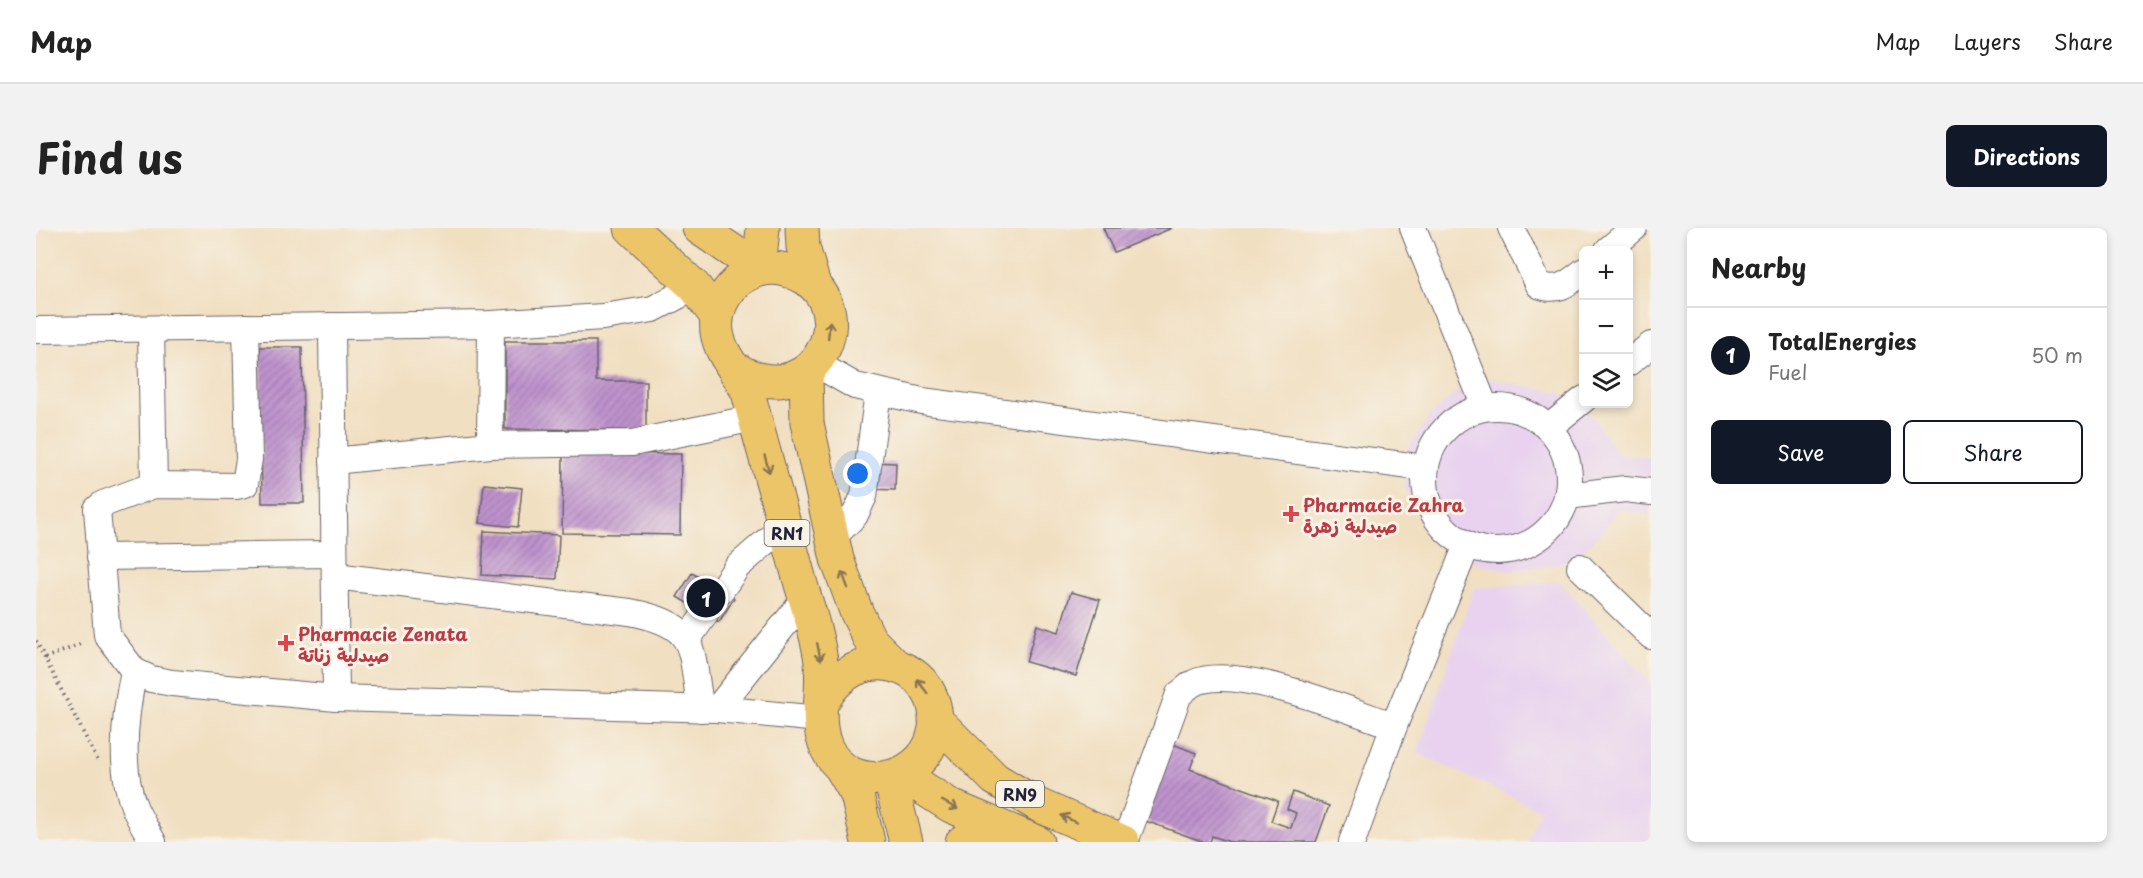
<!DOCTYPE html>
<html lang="en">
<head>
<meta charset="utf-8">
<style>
	:root { --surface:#fff; --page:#f2f2f2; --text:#222; --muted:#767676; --line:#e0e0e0; --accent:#111827 }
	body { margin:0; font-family:"Playpen Sans","Playpen Sans Arabic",sans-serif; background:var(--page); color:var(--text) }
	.controls { position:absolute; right:18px; top:18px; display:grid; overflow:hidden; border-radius:9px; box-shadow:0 3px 9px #0003 }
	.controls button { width:54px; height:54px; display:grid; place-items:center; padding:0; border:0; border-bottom:2px solid var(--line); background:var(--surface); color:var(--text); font:30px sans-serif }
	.you { position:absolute; left:822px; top:246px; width:21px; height:21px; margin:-15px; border:4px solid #fff; border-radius:50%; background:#1a73e8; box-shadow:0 0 0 9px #1a73e833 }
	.badge { display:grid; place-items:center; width:39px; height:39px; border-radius:50%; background:var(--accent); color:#fff; font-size:20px; font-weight:700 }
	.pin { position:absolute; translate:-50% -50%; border:3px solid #fff; box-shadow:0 2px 6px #0006 }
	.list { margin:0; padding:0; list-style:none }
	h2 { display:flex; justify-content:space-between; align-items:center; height:78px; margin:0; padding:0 24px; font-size:26px }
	h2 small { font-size:20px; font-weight:400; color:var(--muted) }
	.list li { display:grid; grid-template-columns:39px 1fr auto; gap:18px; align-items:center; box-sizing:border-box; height:96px; padding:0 24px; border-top:2px solid var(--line) }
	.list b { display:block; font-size:22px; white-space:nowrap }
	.list p { margin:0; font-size:20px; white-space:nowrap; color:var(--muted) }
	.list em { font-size:20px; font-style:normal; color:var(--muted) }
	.actions { display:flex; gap:12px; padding:18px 24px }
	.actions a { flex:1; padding:14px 0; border:2px solid var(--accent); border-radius:9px; text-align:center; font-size:21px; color:var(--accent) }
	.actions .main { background:var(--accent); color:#fff }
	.icon { flex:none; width:33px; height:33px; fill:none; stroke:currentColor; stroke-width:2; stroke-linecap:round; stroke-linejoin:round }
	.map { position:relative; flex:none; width:1615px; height:614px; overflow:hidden; border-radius:9px }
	header { display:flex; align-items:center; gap:36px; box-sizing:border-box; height:84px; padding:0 30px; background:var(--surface); border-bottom:2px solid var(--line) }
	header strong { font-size:28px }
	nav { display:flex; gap:33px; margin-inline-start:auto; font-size:21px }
	.intro { display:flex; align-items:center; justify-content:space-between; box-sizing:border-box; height:144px; padding:0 36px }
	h1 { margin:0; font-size:42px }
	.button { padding:15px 27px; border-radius:9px; background:var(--accent); color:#fff; font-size:21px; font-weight:700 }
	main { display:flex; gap:36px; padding:0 36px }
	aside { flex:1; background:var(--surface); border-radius:9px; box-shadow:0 3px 9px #0003 }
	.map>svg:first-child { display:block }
	.built { fill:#e8d2ef }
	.building { fill:url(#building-hatch) }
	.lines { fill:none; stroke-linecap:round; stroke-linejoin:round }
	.minor-casing { stroke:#6a646a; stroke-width:28 }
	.major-casing { stroke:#6a646a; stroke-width:35 }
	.highway-casing { stroke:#6a646a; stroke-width:35 }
	.path { stroke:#6a646a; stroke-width:4; stroke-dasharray:1.5 4.5; stroke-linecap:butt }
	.minor { stroke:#fff; stroke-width:26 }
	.major { stroke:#edc569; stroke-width:33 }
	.highway { stroke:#edc569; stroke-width:33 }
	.oneway { stroke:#887452 }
	.health-dot { fill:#e0444e; stroke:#f7f3e8; stroke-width:2 }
	.labels { text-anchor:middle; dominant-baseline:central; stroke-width:6; stroke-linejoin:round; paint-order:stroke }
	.shield { fill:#f7f3e8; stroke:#62616f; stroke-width:1.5 }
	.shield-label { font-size:16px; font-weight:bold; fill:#22223b }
	.health-label { font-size:18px; font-weight:bold; fill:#be3a42; stroke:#f7f3e8; text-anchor:start }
</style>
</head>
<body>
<header>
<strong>Map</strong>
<nav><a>Map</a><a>Layers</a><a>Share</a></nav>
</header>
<div class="intro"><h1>Find us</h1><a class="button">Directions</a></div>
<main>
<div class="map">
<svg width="1615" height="614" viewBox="0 0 1615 614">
	<defs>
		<pattern id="building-hatch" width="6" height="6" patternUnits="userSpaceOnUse" patternTransform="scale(1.5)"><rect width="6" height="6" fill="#bf93ce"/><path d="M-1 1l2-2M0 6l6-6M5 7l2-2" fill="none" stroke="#9b78a8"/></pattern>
	</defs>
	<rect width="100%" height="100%" fill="#f7f3e8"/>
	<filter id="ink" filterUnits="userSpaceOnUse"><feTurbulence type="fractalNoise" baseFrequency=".0167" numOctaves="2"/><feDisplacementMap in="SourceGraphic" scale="12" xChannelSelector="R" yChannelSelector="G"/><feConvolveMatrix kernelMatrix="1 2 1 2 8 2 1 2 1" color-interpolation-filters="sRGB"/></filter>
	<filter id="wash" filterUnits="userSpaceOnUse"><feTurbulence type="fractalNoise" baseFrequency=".008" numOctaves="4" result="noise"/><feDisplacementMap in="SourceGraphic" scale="24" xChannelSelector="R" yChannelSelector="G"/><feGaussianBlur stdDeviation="1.35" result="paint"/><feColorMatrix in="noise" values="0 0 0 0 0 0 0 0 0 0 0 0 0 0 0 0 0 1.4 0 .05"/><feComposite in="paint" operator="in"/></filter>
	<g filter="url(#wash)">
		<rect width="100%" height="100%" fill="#f1dfc1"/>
		<g class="built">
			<path d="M1456,151L1525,165L1558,190L1581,226L1615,229V286L1581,282L1564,306L1537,332L1504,339L1473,343L1441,335L1408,318L1383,290L1369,259L1371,221L1396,185L1424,162Z"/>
			<path d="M1524,354L1615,456V614H1491L1504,582L1381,525L1438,360Z"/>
		</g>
		<g id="blocks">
			<g class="building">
				<path d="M1067,0H1136L1078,24Z"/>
				<path d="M469,113H560V153H610V202L469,201Z"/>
				<path d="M224,119H266L268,275H226Z"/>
				<path d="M527,225L645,226L644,307L526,305Z"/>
				<path d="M835,234L860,235L859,262L833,261Z"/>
				<path d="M448,256L486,260L482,299L444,295Z"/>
				<path d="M448,303L523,307L521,351L446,347Z"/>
				<path d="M656,345L698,370L683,394L641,369Z"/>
				<path d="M1035,364L1064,372L1040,448L990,434L1001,397L1023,404Z"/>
				<path d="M1134,515L1160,525L1154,541L1242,573L1235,593L1255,600L1260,585L1251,581L1257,564L1293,578L1280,614H1194L1176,608L1174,614H1168L1107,592Z"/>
			</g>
		</g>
	</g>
	<g filter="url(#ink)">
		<use href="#blocks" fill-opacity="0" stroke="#6a646a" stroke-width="1.5"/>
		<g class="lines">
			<g class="minor-casing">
				<g id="minor">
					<path d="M1377,0L1449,179"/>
					<path d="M1475,0L1503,57C1522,65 1533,55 1548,43"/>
					<path d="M1572,22L1598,0"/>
					<path d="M296,98L300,470"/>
					<path d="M210,99L213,231L209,256L201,258L118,257L67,276L61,281L71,407L98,443L115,451L136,455L300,470L681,481L783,491"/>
					<path d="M115,101L118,257"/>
					<path d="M0,102L455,96L567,89L617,81L659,59"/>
					<path d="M779,135L819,158L886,173L1389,240"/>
					<path d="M1592,135L1615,117"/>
					<circle cx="1461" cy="251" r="72"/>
					<path d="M1512,200L1548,171"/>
					<path d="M454,217L596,215L719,190"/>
					<path d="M297,233L454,217L455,96"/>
					<path d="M1531,268L1589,261L1615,264"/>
					<path d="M796,310L819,287L828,268L842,164"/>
					<path d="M64,329L298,326"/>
					<path d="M1544,339L1615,408"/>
					<path d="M299,348L594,384C665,398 653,419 665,481"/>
					<path d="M685,362L701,339L749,297"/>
					<path d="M652,411L669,386"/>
					<path d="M98,443C89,485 82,540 99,581C104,592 111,603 117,614"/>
					<path d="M681,481L769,371"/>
					<path d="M1089,614L1143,466C1148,463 1153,457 1158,455C1199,435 1315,483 1358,498"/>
					<path d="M1316,614L1358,498L1431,317"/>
				</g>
			</g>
			<g class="major-casing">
				<g id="major">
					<path d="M766,0L767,19L778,57"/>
					<path d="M723,41L727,0"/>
					<path d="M804,538L821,567L832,614"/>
					<path d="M854,550L870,614"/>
				</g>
			</g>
			<g class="highway-casing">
				<g id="highway">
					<path d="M595,0L659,59L681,89"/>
					<path d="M663,0L723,41"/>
					<path d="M700,141C785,192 834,65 750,42C713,32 676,66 681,104C684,126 702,144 712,164C728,227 747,290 764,353C771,377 780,402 784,427C790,459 777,492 791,521C814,568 884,555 897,509C916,443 827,402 787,473"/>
					<path d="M770,144L771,195L801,331L820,383L834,412L859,437"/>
					<path d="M899,491L959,551L1002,577L1087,614"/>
					<path d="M865,546L915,578L1001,614"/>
					<path d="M926,614L961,599"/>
				</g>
			</g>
			<g class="path">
				<path d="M0,413L63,535"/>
				<path d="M9,430L48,415"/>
			</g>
			<use href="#minor" class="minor"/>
			<use href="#major" class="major"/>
			<use href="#highway" class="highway"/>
		</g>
		<defs><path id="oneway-shaft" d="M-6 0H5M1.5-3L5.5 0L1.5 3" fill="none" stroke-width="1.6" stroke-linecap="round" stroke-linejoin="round" transform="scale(1.5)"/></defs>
		<g class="oneway">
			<use href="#oneway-shaft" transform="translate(793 102) rotate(-84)"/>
			<use href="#oneway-shaft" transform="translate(731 236) rotate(74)"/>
			<use href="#oneway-shaft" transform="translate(809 352) rotate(-110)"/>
			<use href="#oneway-shaft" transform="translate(783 424) rotate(78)"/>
			<use href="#oneway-shaft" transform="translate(886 458) rotate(-127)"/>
			<use href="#oneway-shaft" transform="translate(914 577) rotate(28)"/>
			<use href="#oneway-shaft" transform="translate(1033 591) rotate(-155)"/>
		</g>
	</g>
	<g class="health-dot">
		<path d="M1252 277h6v6h6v6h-6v6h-6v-6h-6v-6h6z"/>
		<path d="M247 406h6v6h6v6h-6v6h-6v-6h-6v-6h6z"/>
	</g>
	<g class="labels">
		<g class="shield">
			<rect x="728.5" y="292" width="45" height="26" rx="4.5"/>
			<rect x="960" y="553" width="48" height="26" rx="4.5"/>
		</g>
		<g class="shield-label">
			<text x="751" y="305">RN1</text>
			<text x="984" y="566">RN9</text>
		</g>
		<g class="health-label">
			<text x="1267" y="276">Pharmacie Zahra<tspan x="1267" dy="21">صيدلية زهرة</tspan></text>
			<text x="262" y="405">Pharmacie Zenata<tspan x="262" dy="21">صيدلية زناتة</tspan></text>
		</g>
	</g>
</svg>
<div class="controls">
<button>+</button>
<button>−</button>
<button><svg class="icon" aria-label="layers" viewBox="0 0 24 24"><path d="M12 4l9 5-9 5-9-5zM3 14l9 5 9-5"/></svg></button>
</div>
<div class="you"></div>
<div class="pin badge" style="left:670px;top:370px">1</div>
</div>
<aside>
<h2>Nearby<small></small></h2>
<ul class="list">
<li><span class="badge">1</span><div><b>TotalEnergies</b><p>Fuel</p></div><em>50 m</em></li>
</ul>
<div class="actions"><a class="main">Save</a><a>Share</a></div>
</aside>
</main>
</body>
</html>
